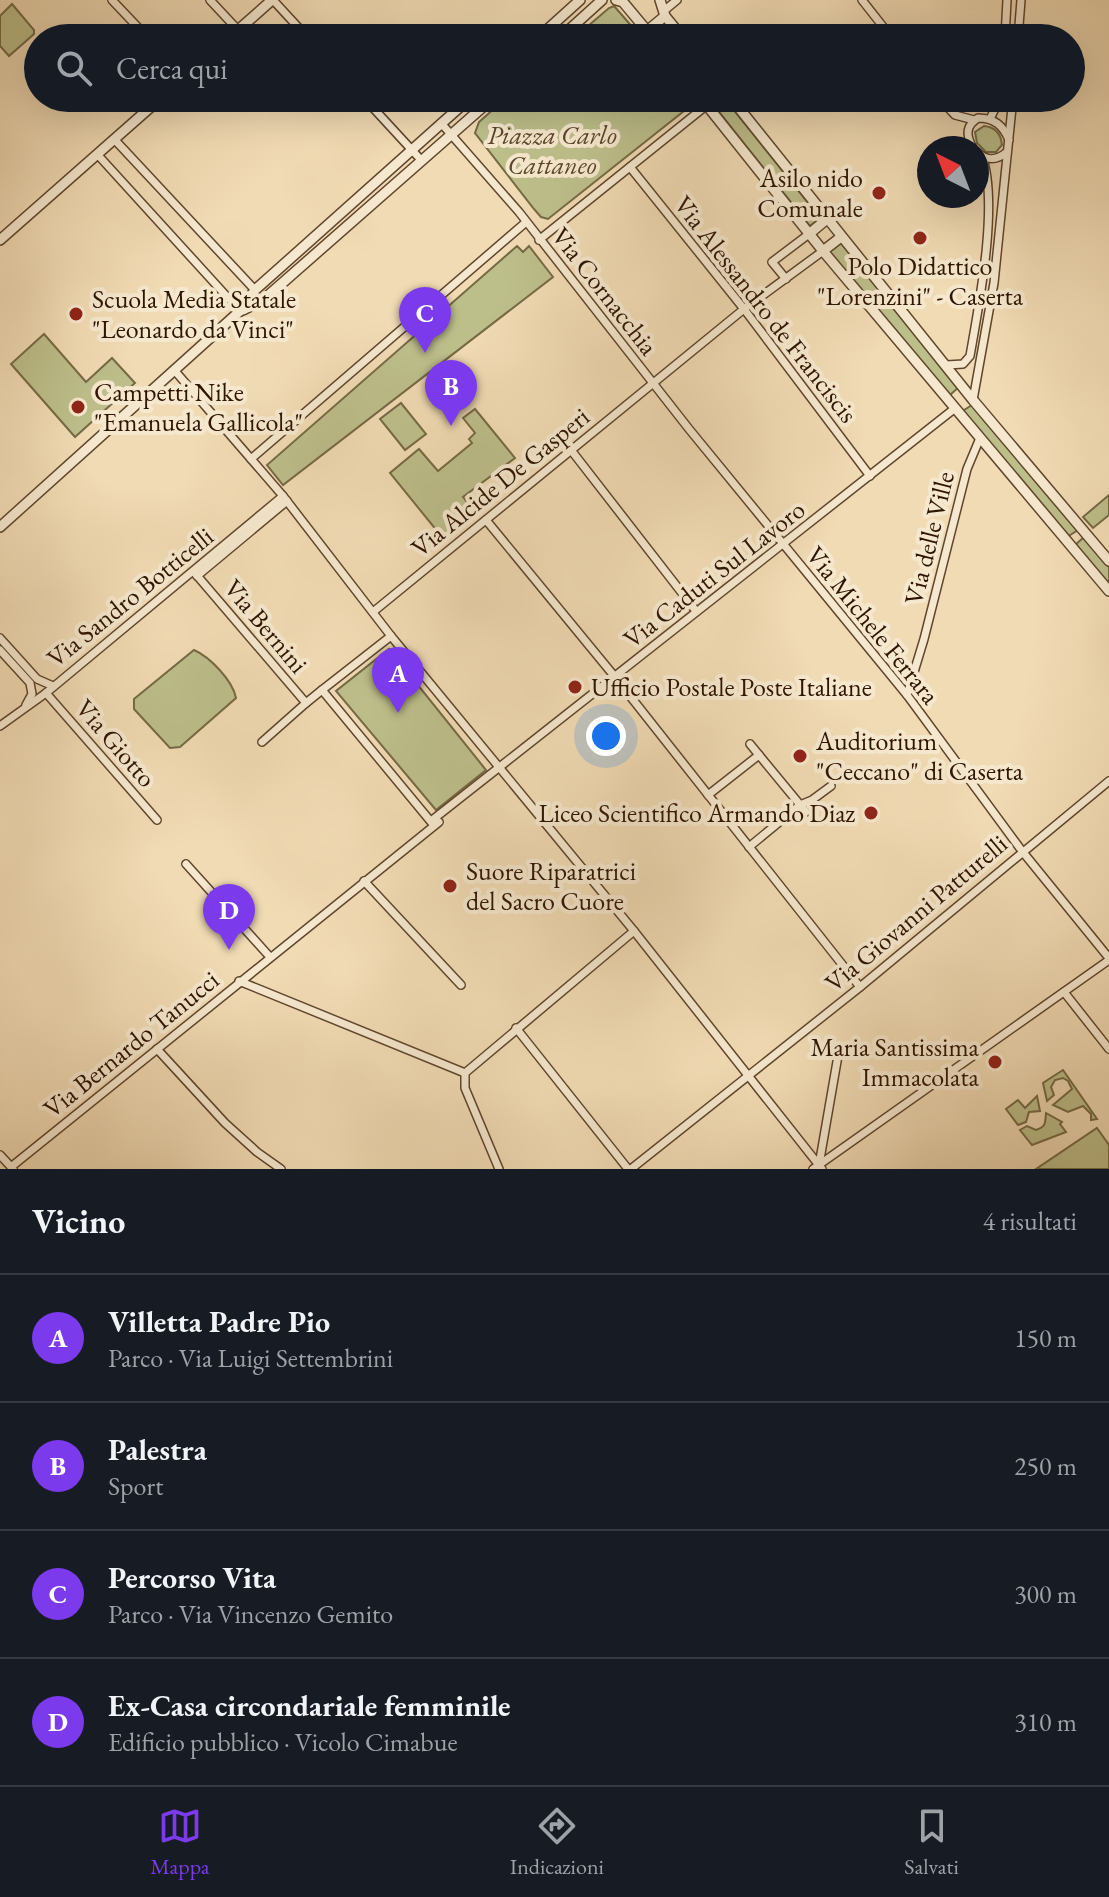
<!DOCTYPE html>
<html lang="it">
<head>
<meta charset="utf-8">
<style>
	:root { --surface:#171b24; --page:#20242c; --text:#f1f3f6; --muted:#9ea1a6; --line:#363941; --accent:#7c3aed }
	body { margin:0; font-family:"EB Garamond",serif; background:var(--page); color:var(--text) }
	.compass { position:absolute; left:917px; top:136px; width:72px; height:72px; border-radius:50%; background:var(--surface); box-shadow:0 8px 32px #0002; rotate:318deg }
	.you { position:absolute; left:606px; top:736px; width:28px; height:28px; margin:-20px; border:6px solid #fff; border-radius:50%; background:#1a73e8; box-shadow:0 0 0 12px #1a73e833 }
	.badge { display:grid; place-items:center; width:52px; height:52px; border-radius:50%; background:var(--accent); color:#fff; font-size:26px; font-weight:700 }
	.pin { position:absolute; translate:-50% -66px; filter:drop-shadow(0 2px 4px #0008) }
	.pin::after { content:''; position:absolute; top:42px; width:28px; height:24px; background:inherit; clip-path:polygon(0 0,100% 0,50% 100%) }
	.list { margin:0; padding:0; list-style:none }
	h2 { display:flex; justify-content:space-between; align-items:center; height:104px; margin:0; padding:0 32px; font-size:34px }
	h2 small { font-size:26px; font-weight:400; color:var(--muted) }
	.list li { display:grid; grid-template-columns:52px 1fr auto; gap:24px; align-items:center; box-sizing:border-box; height:128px; padding:0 32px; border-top:2px solid var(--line) }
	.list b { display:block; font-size:30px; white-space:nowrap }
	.list p { margin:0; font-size:26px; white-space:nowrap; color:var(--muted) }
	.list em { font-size:26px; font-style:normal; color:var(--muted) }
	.icon { flex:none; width:44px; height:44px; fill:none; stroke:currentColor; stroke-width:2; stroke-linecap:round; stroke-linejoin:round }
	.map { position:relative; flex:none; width:1109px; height:1169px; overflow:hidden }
	.search { position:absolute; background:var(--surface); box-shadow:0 8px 32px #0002; left:24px; right:24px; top:24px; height:88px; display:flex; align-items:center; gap:20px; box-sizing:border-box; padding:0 28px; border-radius:44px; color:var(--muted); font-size:30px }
	.sheet { height:616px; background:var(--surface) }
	nav { display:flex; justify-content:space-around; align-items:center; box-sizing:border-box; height:112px; border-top:2px solid var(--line); background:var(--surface); font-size:22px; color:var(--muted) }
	nav a { display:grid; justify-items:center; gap:4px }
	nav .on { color:var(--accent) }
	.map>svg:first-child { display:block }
	.green { fill:#bdbf8b; stroke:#766a46; stroke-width:2 }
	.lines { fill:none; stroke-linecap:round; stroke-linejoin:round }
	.minor-casing { stroke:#60462d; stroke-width:10 }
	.tertiary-casing { stroke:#60462d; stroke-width:12 }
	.minor { stroke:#f6e8ce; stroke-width:7 }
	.tertiary { stroke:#f6e8ce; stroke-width:9 }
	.poi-dot { fill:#8f2418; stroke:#f6e8ce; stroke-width:3 }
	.labels { text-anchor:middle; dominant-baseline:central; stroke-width:8; stroke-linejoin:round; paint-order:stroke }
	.park-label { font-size:26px; font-style:italic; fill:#5a472a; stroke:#f6e8ce }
	.poi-label { font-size:26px; fill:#2f1400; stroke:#f6e8ce; text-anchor:start }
	.street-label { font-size:26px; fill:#2f1400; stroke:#f6e8ce }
</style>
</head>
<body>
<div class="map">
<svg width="1109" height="1169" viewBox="0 0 1109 1169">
	<rect width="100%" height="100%" fill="#f1dbb4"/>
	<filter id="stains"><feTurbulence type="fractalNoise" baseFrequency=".0025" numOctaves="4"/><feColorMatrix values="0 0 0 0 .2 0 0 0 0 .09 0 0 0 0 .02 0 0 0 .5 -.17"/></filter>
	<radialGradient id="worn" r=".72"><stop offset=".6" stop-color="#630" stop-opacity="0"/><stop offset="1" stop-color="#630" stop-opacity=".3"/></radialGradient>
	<g class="green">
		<path d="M12,4L34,30V34L9,56L0,46V16Z"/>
		<path d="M614,6L642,38H574L609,8Z"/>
		<path d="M506,98H690L694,103L548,219L541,217L534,209L475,133L479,122Z"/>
		<path d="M708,98H724L820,218L810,226Z"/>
		<path d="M984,126C995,127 1001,134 1002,145L996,152H986L977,143L975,132Z"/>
		<path d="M841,243L959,387L950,395L828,252Z"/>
		<path d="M517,246L523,252L529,246L553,277L283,485L267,465Z"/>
		<path d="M44,334L86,382L112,358L135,383L75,437L11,364Z"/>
		<path d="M401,403L426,434L405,450L380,419Z"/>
		<path d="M972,405L1078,530L1067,537L961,412Z"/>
		<path d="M475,409L515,458L463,497L475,512L442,537L390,473L419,449L438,471L472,443L469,439L475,433L463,418Z"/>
		<path d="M1109,495V515L1093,528L1083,517Z"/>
		<path d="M1084,537L1109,567V586L1075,545Z"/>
		<path d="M389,649L486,770L436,810L336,691Z"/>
		<path d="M194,650C210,657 233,681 236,698L180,747L170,748L134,709V699Z"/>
		<path d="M1063,1070L1097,1119L1091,1120V1114L1083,1106L1068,1112L1053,1105L1072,1089L1068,1081L1063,1078L1055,1080L1051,1087L1054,1095L1047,1101L1043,1083Z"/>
		<path d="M1037,1096L1040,1111L1029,1112L1026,1122L1018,1125L1006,1109L1018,1100L1025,1108Z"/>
		<path d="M1046,1113L1062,1122L1060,1124L1066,1132L1032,1145L1020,1130L1027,1126L1036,1130C1047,1127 1045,1121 1046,1113Z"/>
		<path d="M1097,1128L1109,1145V1169H1036Z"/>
	</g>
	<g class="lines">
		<g class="minor-casing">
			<g id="minor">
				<path d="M112,0L148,38"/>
				<path d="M210,0L238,30"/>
				<path d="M273,0L308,38"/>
				<path d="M862,0L892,38"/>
				<path d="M665,10L677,0"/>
				<path d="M1005,38L1007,0"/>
				<path d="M1018,38L1021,0"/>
				<path d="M364,98L422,161"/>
				<path d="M939,98L955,115L974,120"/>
				<path d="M990,119L1000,98"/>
				<path d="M441,123L519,212L689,429L907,695L1022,851L1109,958"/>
				<path d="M114,139L255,290"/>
				<path d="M973,148C966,136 965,126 978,118C994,118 1003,125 1009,140"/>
				<path d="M977,152C987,161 996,161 1007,152"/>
				<path d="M97,154L240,311"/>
				<path d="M630,167L744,309L870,476"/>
				<path d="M539,240L707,105"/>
				<path d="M786,279L772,262L809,234"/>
				<path d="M947,365L963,364L970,356C979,304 999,204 982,156"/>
				<path d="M175,371L283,496L391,636L634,931L822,1169"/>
				<path d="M973,400L994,283L1013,98"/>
				<path d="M571,450L696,611"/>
				<path d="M251,459L525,223"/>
				<path d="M486,520L615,677L860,987"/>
				<path d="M194,572L306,703L322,690L432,823"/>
				<path d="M197,576L287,501"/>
				<path d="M373,612L744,309L823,251"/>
				<path d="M0,638L37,679L53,686"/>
				<path d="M0,650L30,683L32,694L26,705"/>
				<path d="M322,690L391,636"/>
				<path d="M46,693L157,820"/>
				<path d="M907,695L924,639L967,469L980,438"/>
				<path d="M0,726L46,693L283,496"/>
				<path d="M262,742L306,703"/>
				<path d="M750,744L759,755"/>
				<path d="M708,795L759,755L806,812"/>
				<path d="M431,821L954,409"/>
				<path d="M749,847L800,805L812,800L831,786"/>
				<path d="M186,864L270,957"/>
				<path d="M364,881L461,985"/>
				<path d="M239,981L465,1073"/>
				<path d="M1064,992L1109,1049"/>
				<path d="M516,1028L628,1169"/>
				<path d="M157,1049L225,1123L257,1152L281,1169"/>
				<path d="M0,1155L13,1169"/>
				<path d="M819,1165L839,1050"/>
				<path d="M11,1167L439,822"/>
				<path d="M499,1169L465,1088V1073L634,931"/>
				<path d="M631,1169L860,987L1109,781"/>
				<path d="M813,1169L1109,960"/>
			</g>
		</g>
		<g class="tertiary-casing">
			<g id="tertiary">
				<path d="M616,0L623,2L653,38"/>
				<path d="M660,0L665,16L683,38"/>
				<path d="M647,31L665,16"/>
				<path d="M229,38L272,0"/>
				<path d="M538,38L580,0"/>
				<path d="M560,38L602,0"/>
				<path d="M701,98L823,251L1109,591"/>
				<path d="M731,98L973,400L1109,561"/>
				<path d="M809,234L827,219"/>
				<path d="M0,240L161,98"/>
				<path d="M823,251L841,237"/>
				<path d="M243,310L263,300L493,98"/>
				<path d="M0,527L240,311L255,290L470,98"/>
			</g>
		</g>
		<use href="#minor" class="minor"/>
		<use href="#tertiary" class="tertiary"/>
	</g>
	<g class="poi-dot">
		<circle cx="879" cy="193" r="8"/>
		<circle cx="920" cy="238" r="8"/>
		<circle cx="76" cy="314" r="8"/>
		<circle cx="78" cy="407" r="8"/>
		<circle cx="575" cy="687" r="8"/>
		<circle cx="800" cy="756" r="8"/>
		<circle cx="871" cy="813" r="8"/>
		<circle cx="450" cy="886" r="8"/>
		<circle cx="995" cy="1062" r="8"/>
	</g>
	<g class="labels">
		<g class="park-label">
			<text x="552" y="135">Piazza Carlo<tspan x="552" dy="30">Cattaneo</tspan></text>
		</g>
		<g class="poi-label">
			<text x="863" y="178" text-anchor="end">Asilo nido<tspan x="863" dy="30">Comunale</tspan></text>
			<text x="920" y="266" text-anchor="middle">Polo Didattico<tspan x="920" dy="30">"Lorenzini" - Caserta</tspan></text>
			<text x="92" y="299">Scuola Media Statale<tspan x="92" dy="30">"Leonardo da Vinci"</tspan></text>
			<text x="94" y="392">Campetti Nike<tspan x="94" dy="30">"Emanuela Gallicola"</tspan></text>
			<text x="591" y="687">Ufficio Postale Poste Italiane</text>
			<text x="816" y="741">Auditorium<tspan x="816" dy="30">"Ceccano" di Caserta</tspan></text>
			<text x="855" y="813" text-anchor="end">Liceo Scientifico Armando Diaz</text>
			<text x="466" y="871">Suore Riparatrici<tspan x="466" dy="30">del Sacro Cuore</tspan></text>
			<text x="979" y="1047" text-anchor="end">Maria Santissima<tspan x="979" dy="30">Immacolata</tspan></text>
		</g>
		<g class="street-label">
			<text transform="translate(605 291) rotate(52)">Via Cornacchia</text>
			<text transform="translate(766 309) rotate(52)">Via Alessandro de Franciscis</text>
			<text transform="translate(500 482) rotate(-39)">Via Alcide De Gasperi</text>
			<text transform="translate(929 538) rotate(-76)">Via delle Ville</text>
			<text transform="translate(714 574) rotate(-38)">Via Caduti Sul Lavoro</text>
			<text transform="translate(130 597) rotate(-39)">Via Sandro Botticelli</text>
			<text transform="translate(873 625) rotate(51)">Via Michele Ferrara</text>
			<text transform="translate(266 626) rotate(50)">Via Bernini</text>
			<text transform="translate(116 743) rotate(49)">Via Giotto</text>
			<text transform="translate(916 913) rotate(-40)">Via Giovanni Patturelli</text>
			<text transform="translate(131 1044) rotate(-39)">Via Bernardo Tanucci</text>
		</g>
	</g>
	<rect width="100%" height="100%" filter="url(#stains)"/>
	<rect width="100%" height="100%" fill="url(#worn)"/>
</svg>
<svg class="compass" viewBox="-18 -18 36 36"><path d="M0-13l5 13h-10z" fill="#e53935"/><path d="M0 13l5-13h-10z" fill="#9ea1a6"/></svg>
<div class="you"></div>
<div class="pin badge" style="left:398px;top:713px">A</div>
<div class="pin badge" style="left:451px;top:426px">B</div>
<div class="pin badge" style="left:425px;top:353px">C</div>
<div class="pin badge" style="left:229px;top:950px">D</div>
<div class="search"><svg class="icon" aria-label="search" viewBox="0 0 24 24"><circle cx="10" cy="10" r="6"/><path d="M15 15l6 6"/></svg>Cerca qui</div>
</div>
<section class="sheet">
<h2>Vicino<small>4 risultati</small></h2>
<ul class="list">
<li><span class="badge">A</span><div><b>Villetta Padre Pio</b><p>Parco · Via Luigi Settembrini</p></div><em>150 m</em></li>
<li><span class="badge">B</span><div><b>Palestra</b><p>Sport</p></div><em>250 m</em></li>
<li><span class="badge">C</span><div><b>Percorso Vita</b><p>Parco · Via Vincenzo Gemito</p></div><em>300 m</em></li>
<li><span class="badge">D</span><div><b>Ex-Casa circondariale femminile</b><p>Edificio pubblico · Vicolo Cimabue</p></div><em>310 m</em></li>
</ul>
</section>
<nav>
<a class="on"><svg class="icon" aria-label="map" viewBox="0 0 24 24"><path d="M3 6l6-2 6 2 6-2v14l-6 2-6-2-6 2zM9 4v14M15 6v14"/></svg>Mappa</a>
<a><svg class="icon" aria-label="directions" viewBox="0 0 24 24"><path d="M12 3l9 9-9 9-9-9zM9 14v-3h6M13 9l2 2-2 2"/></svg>Indicazioni</a>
<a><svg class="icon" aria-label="saved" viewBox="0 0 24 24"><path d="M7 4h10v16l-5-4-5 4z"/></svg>Salvati</a>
</nav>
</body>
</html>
